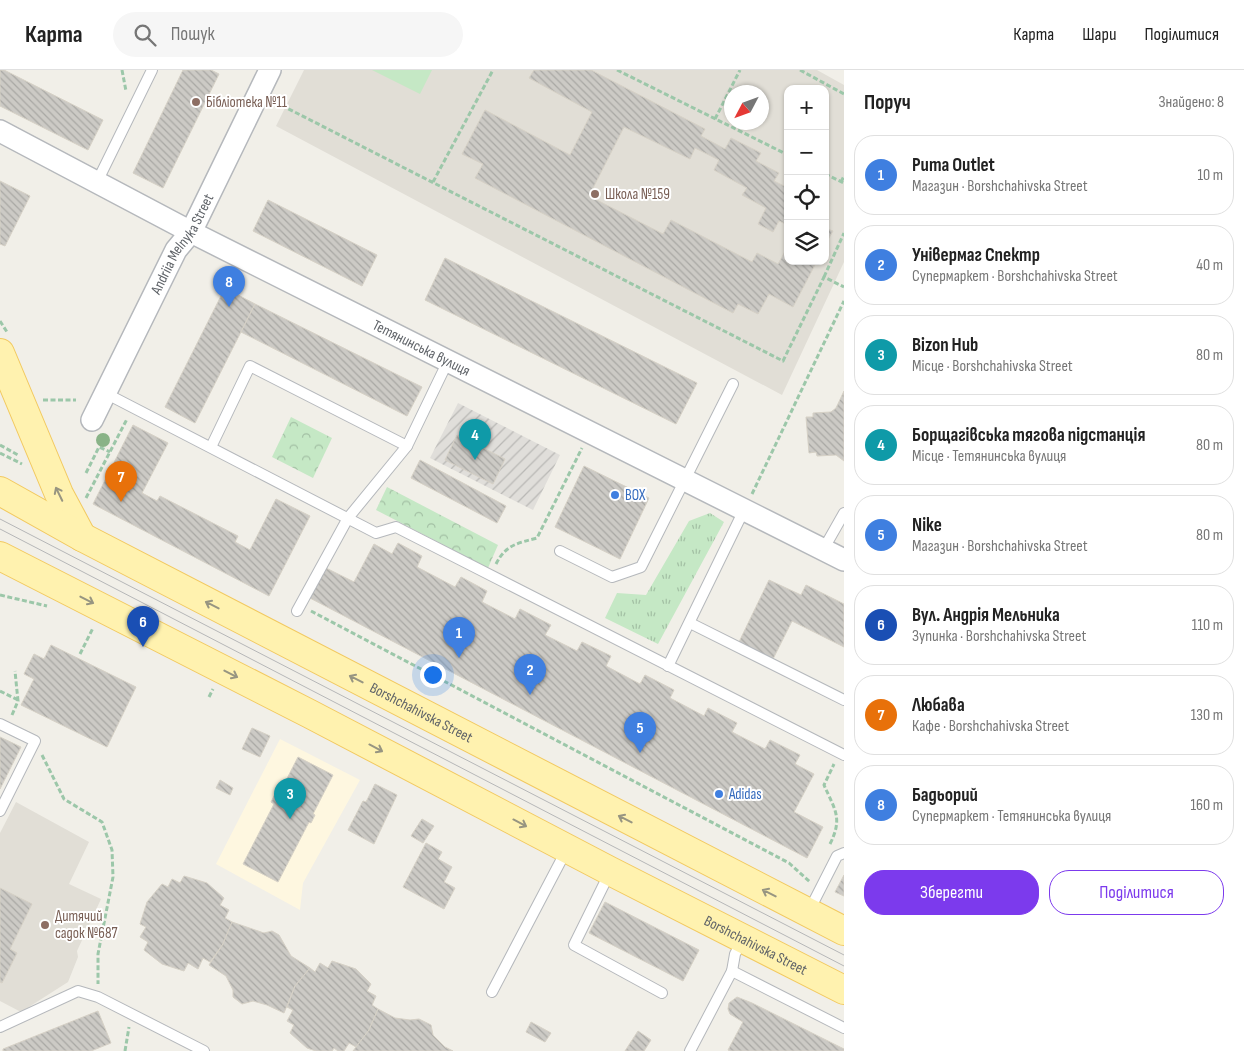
<!DOCTYPE html>
<html lang="uk">
<head>
<meta charset="utf-8">
<style>
	:root { --surface:#fff; --page:#f6f6f6; --text:#222; --muted:#767676; --line:#e0e0e0; --accent:#7c3aed }
	body { margin:0; font-family:"Sofia Sans Condensed",sans-serif; background:var(--page); color:var(--text) }
	.controls { position:absolute; right:15px; top:15px; display:grid; overflow:hidden; border-radius:10px; box-shadow:0 1px 4px #0004 }
	.controls button { width:45px; height:45px; display:grid; place-items:center; padding:0; border:0; border-bottom:1px solid var(--line); background:var(--surface); color:var(--text); font:25px sans-serif }
	.compass { position:absolute; left:724px; top:15px; width:45px; height:45px; border-radius:50%; background:var(--surface); box-shadow:0 1px 4px #0004; rotate:229deg }
	.you { position:absolute; left:432px; top:604px; width:18px; height:18px; margin:-12px; border:4px solid #fff; border-radius:50%; background:#1a73e8; box-shadow:0 0 0 8px #1a73e833 }
	.badge { display:grid; place-items:center; width:32px; height:32px; border-radius:50%; background:var(--accent); color:#fff; font-size:16px; font-weight:700 }
	.pin { position:absolute; translate:-50% -41px; filter:drop-shadow(0 1px 2px #0008) }
	.pin::after { content:''; position:absolute; top:26px; width:18px; height:15px; background:inherit; clip-path:polygon(0 0,100% 0,50% 100%) }
	.list { margin:0; padding:0; list-style:none }
	h2 { display:flex; justify-content:space-between; align-items:center; height:65px; margin:0; padding:0 20px; font-size:21px }
	h2 small { font-size:16px; font-weight:400; color:var(--muted) }
	.list li { display:grid; grid-template-columns:32px 1fr auto; gap:15px; align-items:center; box-sizing:border-box; height:80px; margin:0 10px 10px; padding:0 10px; border:1px solid var(--line); border-radius:20px }
	.list b { display:block; font-size:19px; white-space:nowrap }
	.list p { margin:0; font-size:16px; white-space:nowrap; color:var(--muted) }
	.list em { font-size:16px; font-style:normal; color:var(--muted) }
	.actions { display:flex; gap:10px; padding:15px 20px }
	.actions a { flex:1; padding:11px 0; border:1px solid var(--accent); border-radius:20px; text-align:center; font-size:18px; color:var(--accent) }
	.actions .main { background:var(--accent); color:#fff }
	.icon { flex:none; width:28px; height:28px; fill:none; stroke:currentColor; stroke-width:2; stroke-linecap:round; stroke-linejoin:round }
	.map { position:relative; flex:none; width:844px; height:981px; overflow:hidden }
	header { display:flex; align-items:center; gap:30px; box-sizing:border-box; height:70px; padding:0 25px; background:var(--surface); border-bottom:1px solid var(--line) }
	header strong { font-size:24px }
	nav { display:flex; gap:28px; margin-inline-start:auto; font-size:18px }
	.search { width:350px; height:45px; background:var(--page); display:flex; align-items:center; gap:12px; box-sizing:border-box; padding:0 18px; border-radius:28px; color:var(--muted); font-size:19px }
	main { display:flex }
	aside { flex:1; background:var(--surface) }
	.map>svg:first-child { display:block }
	.commercial { fill:#fef7e0 }
	.industrial { fill:url(#industrial-furrows) }
	.education { fill:#e1ded6; fill-rule:evenodd }
	.grass { fill:url(#grass-tufts) }
	.forest { fill:url(#forest-crowns) }
	.garden { fill:#c5e8c5 }
	.building { fill:url(#building-back-hatch); stroke:#d6d1c6 }
	.lines { fill:none; stroke-linecap:round; stroke-linejoin:round }
	.service-casing { stroke:#b5b8bc; stroke-width:12 }
	.minor-casing { stroke:#b5b8bc; stroke-width:24 }
	.primary-casing { stroke:#f2c960; stroke-width:30 }
	.path { stroke:#9cc7a9; stroke-width:3; stroke-dasharray:5 2.5; stroke-linecap:butt }
	.service { stroke:#fff; stroke-width:10 }
	.minor { stroke:#fff; stroke-width:21 }
	.primary { stroke:#fff2af; stroke-width:28 }
	.tram { stroke:#b6b7b8; stroke-width:1 }
	.tree { fill:#89b387 }
	.oneway { stroke:#979581 }
	.education-dot { fill:#8d6e63; stroke:#fff; stroke-width:2 }
	.shop-dot { fill:#3f7fe0; stroke:#fff; stroke-width:2 }
	.labels { text-anchor:middle; dominant-baseline:central; stroke-width:4; stroke-linejoin:round; paint-order:stroke }
	.education-label { font-size:15px; fill:#785e54; stroke:#fff; text-anchor:start }
	.street-label { font-size:15px; fill:#5f6368; stroke:#fff }
	.shop-label { font-size:15px; fill:#366cbe; stroke:#fff; text-anchor:start }
</style>
</head>
<body>
<header>
<strong>Карта</strong>
<div class="search"><svg class="icon" aria-label="search" viewBox="0 0 24 24"><circle cx="10" cy="10" r="6"/><path d="M15 15l6 6"/></svg>Пошук</div>
<nav><a>Карта</a><a>Шари</a><a>Поділитися</a></nav>
</header>
<main>
<div class="map">
<svg width="844" height="981" viewBox="0 0 844 981">
	<defs>
		<pattern id="industrial-furrows" width="10" height="10" patternUnits="userSpaceOnUse" patternTransform="scale(1.25)"><rect width="10" height="10" fill="#e0deda"/><path d="M-1 1l2-2M0 10L10 0M9 11l2-2" fill="none" stroke="#b9b8b5"/></pattern>
		<pattern id="grass-tufts" width="24" height="20" patternUnits="userSpaceOnUse" patternTransform="scale(1.25)"><rect width="24" height="20" fill="#c5e8c5"/><path d="M3 7l-1-3M5 7V3M7 7l1-3M15 17l-1-3M17 17v-4M19 17l1-3" fill="none" stroke="#a3c0a4"/></pattern>
		<pattern id="forest-crowns" width="20" height="18" patternUnits="userSpaceOnUse" patternTransform="scale(1.25)"><rect width="20" height="18" fill="#c5e8c5"/><path d="M2 6a3 3 0 1 1 6 0M12 15a3 3 0 1 1 6 0" fill="none" stroke="#a3c0a4"/></pattern>
		<pattern id="building-back-hatch" width="6" height="6" patternUnits="userSpaceOnUse" patternTransform="scale(1.25)"><rect width="6" height="6" fill="#cccac5"/><path d="M-1 5l2 2M0 0l6 6M5-1l2 2" fill="none" stroke="#a9a8a4"/></pattern>
	</defs>
	<rect width="100%" height="100%" fill="#f1efe8"/>
	<path class="commercial" d="M280,669L360,710L303,813L300,840L216,794Z"/>
	<path class="industrial" d="M458,333L560,385L533,440L430,388Z"/>
	<g class="education">
		<path d="M304,0H817L844,15V192L782,325L276,56ZM788,19H825V191H788ZM732,22H762V52H732Z"/>
		<path d="M16,732L89,772L69,814L101,829L77,881L78,887L68,912L21,942L0,931V763Z"/>
	</g>
	<path class="grass" d="M710,443L724,452L658,574L605,548L617,523L646,525L689,451Z"/>
	<g class="forest">
		<path d="M291,347L332,368L313,408L272,387Z"/>
		<path d="M387,417L498,475L488,498L376,440Z"/>
	</g>
	<path class="garden" d="M372,0H432L420,24Z"/>
	<g class="building">
		<path d="M0,0H4L103,50L88,80L0,36Z"/>
		<path d="M183,0H211L219,4L163,118L133,103Z"/>
		<path d="M534,0H591L705,59L701,66L725,79L731,68L761,83L756,91L779,103L774,111L788,118V155L779,151L773,162L758,154L766,138L742,125L747,118L714,100L719,90L695,78L690,89L624,57L589,126L663,164L671,150L752,192L757,183L778,194L788,176V191H817L793,237L769,224L758,244L738,234L733,243L475,108L483,94L462,84L485,40L570,85L592,42L529,8Z"/>
		<path d="M0,111L30,126L5,176L0,174Z"/>
		<path d="M268,130L377,185L362,216L253,161Z"/>
		<path d="M825,158L833,161L825,175Z"/>
		<path d="M445,188L697,313L676,354L425,230Z"/>
		<path d="M225,218L255,234L195,353L165,337Z"/>
		<path d="M255,234L422,317L407,346L241,262Z"/>
		<path d="M844,321V391L836,385L817,386L816,382L809,383L806,347H813V343L831,342L836,338Z"/>
		<path d="M133,355L168,373L142,423L157,431L160,426L238,466L235,472L250,480L276,429L310,446L269,526L93,434Z"/>
		<path d="M457,365L505,389L493,414L445,390Z"/>
		<path d="M420,390L506,436L497,453L411,408Z"/>
		<path d="M584,396L649,428L620,489L555,457Z"/>
		<path d="M398,473L422,486L417,497L455,517L461,507L487,521L482,532L515,549L520,539L551,555L545,565L577,581L582,572L611,586L606,596L640,614L645,605L674,620L670,628L704,646L708,638L737,653L732,662L765,679L770,670L800,685L795,694L814,704L794,742L823,757L807,788L308,527L324,497L354,512L374,474L392,484Z"/>
		<path d="M769,510L801,525L806,515L844,534V577L792,551L772,591L738,574Z"/>
		<path d="M51,575L136,617L107,677L21,635L34,609L24,604L34,584L44,589Z"/>
		<path d="M252,658L270,666L260,687L242,679Z"/>
		<path d="M0,667L21,677L0,719Z"/>
		<path d="M298,687L333,705L313,744L315,745L311,753L309,752L278,812L243,794L274,734L271,732L275,724L278,726Z"/>
		<path d="M220,710L233,718L230,725L216,718Z"/>
		<path d="M375,714L397,725L374,774L348,760L363,731L366,732Z"/>
		<path d="M422,749L434,756L423,773L411,766Z"/>
		<path d="M426,773L442,782L438,789L452,797L444,812L455,818L444,839L403,817Z"/>
		<path d="M844,805V826L835,822Z"/>
		<path d="M184,806L207,813L224,828L220,835L229,840L225,848L232,852L223,874L210,892L203,888L198,899L188,893L184,901L162,894L144,880L148,872L140,867L146,857L140,854L147,832L162,814L168,817L172,809L180,813Z"/>
		<path d="M0,818L32,834L10,879L17,883L2,913L0,912Z"/>
		<path d="M605,832L699,880L683,911L589,863Z"/>
		<path d="M232,852L264,863L272,861L279,865L291,886L310,898L295,916L284,943L267,935L253,931L242,934L233,927V920L226,906L209,895L223,874Z"/>
		<path d="M332,891L356,899L371,914L367,921L376,926L372,935L378,939L369,960L356,977L349,973L344,981H338L334,978L332,981H316L307,978L290,963L294,955L287,951L293,940L287,937L295,916L310,898L315,902L320,893L328,898Z"/>
		<path d="M737,927L752,933L844,979V981H730L728,980L743,952L730,944L728,939L729,933Z"/>
		<path d="M378,939L395,948L410,950L419,949L431,955L433,965L445,977L453,981H353L369,960Z"/>
		<path d="M98,941L111,973L91,981H3V979Z"/>
		<path d="M531,952L551,963L545,972L526,962Z"/>
		<path d="M638,961L651,970L644,981H625Z"/>
	</g>
	<g class="lines">
		<g class="service-casing">
			<g id="service">
				<path d="M97,112L152,0"/>
				<path d="M105,323L376,463L396,457L844,685"/>
				<path d="M211,377L250,296L407,376L448,291"/>
				<path d="M823,480L844,443"/>
				<path d="M560,481L612,507L641,497L733,314"/>
				<path d="M297,541L348,448L407,376"/>
				<path d="M690,553L844,630"/>
				<path d="M668,596L744,440"/>
				<path d="M0,654L35,671L0,741"/>
				<path d="M610,802L574,875L662,923"/>
				<path d="M809,841L837,786L844,783"/>
				<path d="M732,901L844,958"/>
				<path d="M492,922L567,779"/>
				<path d="M0,957L78,921L98,927L204,981"/>
				<path d="M690,981L732,901L735,884L743,869"/>
			</g>
		</g>
		<g class="minor-casing">
			<g id="minor">
				<path id="s1" d="M0,61L191,162L844,490"/>
				<path id="s2" d="M92,350L176,180L191,162L270,0"/>
			</g>
		</g>
		<g class="primary-casing">
			<g id="primary">
				<path d="M0,283L59,424L82,467"/>
				<path id="s3" d="M0,421L82,467L844,861"/>
				<path id="s4" d="M0,486L310,644L610,801L844,920"/>
			</g>
		</g>
		<g class="path">
			<path d="M122,0L126,21"/>
			<path d="M617,0L788,85"/>
			<path d="M800,0L844,24"/>
			<path d="M275,32L783,291L824,207L844,217"/>
			<path d="M715,49L740,0"/>
			<path d="M825,104L844,113"/>
			<path d="M433,112L493,0"/>
			<path d="M841,112L844,106"/>
			<path d="M824,207L844,163"/>
			<path d="M0,251L7,262"/>
			<path d="M43,330H76"/>
			<path d="M0,375L18,385"/>
			<path d="M0,383L22,394"/>
			<path d="M86,403L99,377L110,382"/>
			<path d="M752,424L844,231"/>
			<path d="M86,428L127,349"/>
			<path d="M496,494C506,474 519,473 537,468L582,378"/>
			<path d="M0,525L47,536"/>
			<path d="M311,541L789,793L810,812"/>
			<path d="M80,584L93,558"/>
			<path d="M0,621L18,630"/>
			<path d="M209,627L213,619"/>
			<path d="M12,645L18,631L15,601"/>
			<path d="M42,685L64,729L102,752L112,780L113,807L98,884V914"/>
			<path d="M830,774C843,748 835,740 824,715L834,694"/>
			<path d="M125,981L129,957"/>
		</g>
		<use href="#service" class="service"/>
		<use href="#minor" class="minor"/>
		<use href="#primary" class="primary"/>
		<g class="tram">
			<path d="M0,449L844,885"/>
			<path d="M0,459L844,896"/>
		</g>
	</g>
	<circle class="tree" cx="103" cy="370" r="7"/>
	<defs><path id="oneway-shaft" d="M-6 0H5M1.5-3L5.5 0L1.5 3" fill="none" stroke-width="1.6" stroke-linecap="round" stroke-linejoin="round" transform="scale(1.25)"/></defs>
	<g class="oneway">
		<use href="#oneway-shaft" transform="translate(59 424) rotate(-116)"/>
		<use href="#oneway-shaft" transform="translate(87 530) rotate(27)"/>
		<use href="#oneway-shaft" transform="translate(212 535) rotate(-153)"/>
		<use href="#oneway-shaft" transform="translate(231 604) rotate(27)"/>
		<use href="#oneway-shaft" transform="translate(356 609) rotate(-153)"/>
		<use href="#oneway-shaft" transform="translate(376 678) rotate(28)"/>
		<use href="#oneway-shaft" transform="translate(625 749) rotate(-153)"/>
		<use href="#oneway-shaft" transform="translate(520 753) rotate(28)"/>
		<use href="#oneway-shaft" transform="translate(769 823) rotate(-153)"/>
	</g>
	<g class="education-dot">
		<circle cx="196" cy="32" r="5"/>
		<circle cx="595" cy="124" r="5"/>
		<circle cx="45" cy="855" r="5"/>
	</g>
	<g class="shop-dot">
		<circle cx="615" cy="425" r="5"/>
		<circle cx="719" cy="724" r="5"/>
	</g>
	<g class="labels">
		<g class="education-label">
			<text x="206" y="32">Бібліотека №11</text>
			<text x="605" y="124">Школа №159</text>
			<text x="55" y="846">Дитячий<tspan x="55" dy="17">садок №687</tspan></text>
		</g>
		<g class="street-label">
			<text stroke="none"><textPath href="#s2" startOffset="198">Andriia Melnyka Street</textPath></text>
			<text stroke="none"><textPath href="#s1" startOffset="474">Тетянинська вулиця</textPath></text>
			<text stroke="none"><textPath href="#s3" startOffset="476">Borshchahivska Street</textPath></text>
			<text stroke="none"><textPath href="#s4" startOffset="850">Borshchahivska Street</textPath></text>
		</g>
		<g class="shop-label">
			<text x="625" y="425">BOX</text>
			<text x="729" y="724">Adidas</text>
		</g>
	</g>
</svg>
<div class="controls">
<button>+</button>
<button>−</button>
<button><svg class="icon" aria-label="locate" viewBox="0 0 24 24"><circle cx="12" cy="12" r="6"/><path d="M12 2v4M12 18v4M2 12h4M18 12h4"/></svg></button>
<button><svg class="icon" aria-label="layers" viewBox="0 0 24 24"><path d="M12 4l9 5-9 5-9-5zM3 14l9 5 9-5"/></svg></button>
</div>
<svg class="compass" viewBox="-18 -18 36 36"><path d="M0-13l5 13h-10z" fill="#e53935"/><path d="M0 13l5-13h-10z" fill="#767676"/></svg>
<div class="you"></div>
<div class="pin badge" style="left:459px;top:588px;background:#3f7fe0">1</div>
<div class="pin badge" style="left:530px;top:625px;background:#3f7fe0">2</div>
<div class="pin badge" style="left:290px;top:749px;background:#0f9aa8">3</div>
<div class="pin badge" style="left:475px;top:390px;background:#0f9aa8">4</div>
<div class="pin badge" style="left:640px;top:683px;background:#3f7fe0">5</div>
<div class="pin badge" style="left:143px;top:577px;background:#1a4fb4">6</div>
<div class="pin badge" style="left:121px;top:432px;background:#e8710a">7</div>
<div class="pin badge" style="left:229px;top:237px;background:#3f7fe0">8</div>
</div>
<aside>
<h2>Поруч<small>Знайдено: 8</small></h2>
<ul class="list">
<li><span class="badge" style="background:#3f7fe0">1</span><div><b>Puma Outlet</b><p>Магазин · Borshchahivska Street</p></div><em>10 m</em></li>
<li><span class="badge" style="background:#3f7fe0">2</span><div><b>Універмаг Спектр</b><p>Супермаркет · Borshchahivska Street</p></div><em>40 m</em></li>
<li><span class="badge" style="background:#0f9aa8">3</span><div><b>Bizon Hub</b><p>Місце · Borshchahivska Street</p></div><em>80 m</em></li>
<li><span class="badge" style="background:#0f9aa8">4</span><div><b>Борщагівська тягова підстанція</b><p>Місце · Тетянинська вулиця</p></div><em>80 m</em></li>
<li><span class="badge" style="background:#3f7fe0">5</span><div><b>Nike</b><p>Магазин · Borshchahivska Street</p></div><em>80 m</em></li>
<li><span class="badge" style="background:#1a4fb4">6</span><div><b>Вул. Андрія Мельника</b><p>Зупинка · Borshchahivska Street</p></div><em>110 m</em></li>
<li><span class="badge" style="background:#e8710a">7</span><div><b>Любава</b><p>Кафе · Borshchahivska Street</p></div><em>130 m</em></li>
<li><span class="badge" style="background:#3f7fe0">8</span><div><b>Бадьорий</b><p>Супермаркет · Тетянинська вулиця</p></div><em>160 m</em></li>
</ul>
<div class="actions"><a class="main">Зберегти</a><a>Поділитися</a></div>
</aside>
</main>
</body>
</html>
